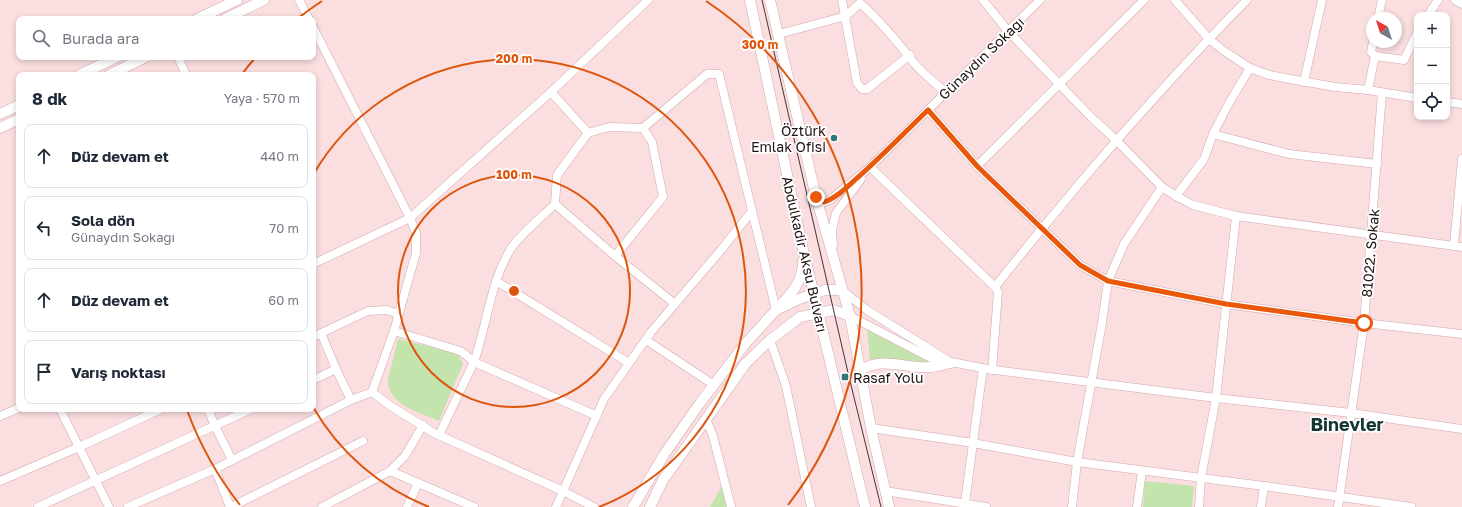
<!DOCTYPE html>
<html lang="tr">
<head>
<meta charset="utf-8">
<style>
	:root { --surface:#fff; --page:#f2f2f3; --text:#1f2937; --muted:#747a83; --line:#e0e1e3 }
	body { margin:0; font-family:"Golos Text",sans-serif; background:var(--page); color:var(--text) }
	.controls { position:absolute; right:12px; top:12px; display:grid; overflow:hidden; border-radius:8px; box-shadow:0 2px 6px #0003 }
	.controls button { width:36px; height:36px; display:grid; place-items:center; padding:0; border:0; border-bottom:1px solid var(--line); background:var(--surface); color:var(--text); font:20px sans-serif }
	.compass { position:absolute; left:1366px; top:12px; width:36px; height:36px; border-radius:50%; background:var(--surface); box-shadow:0 2px 6px #0003; rotate:321deg }
	.stop { position:absolute; width:12px; height:12px; margin:-9px; border:3px solid #ea580c; border-radius:50%; background:#fff }
	.stop.end { background:#ea580c; border-color:#fff; box-shadow:0 1px 4px #0008 }
	.list { margin:0; padding:0; list-style:none }
	h2 { display:flex; justify-content:space-between; align-items:center; height:52px; margin:0; padding:0 16px; font-size:17px }
	h2 small { font-size:13px; font-weight:400; color:var(--muted) }
	.list li { display:grid; grid-template-columns:26px 1fr auto; gap:12px; align-items:center; box-sizing:border-box; height:64px; margin:0 8px 8px; padding:0 8px; border:1px solid var(--line); border-radius:8px }
	.list b { display:block; font-size:15px; white-space:nowrap }
	.list p { margin:0; font-size:13px; white-space:nowrap; color:var(--muted) }
	.list em { font-size:13px; font-style:normal; color:var(--muted) }
	.icon { flex:none; width:22px; height:22px; fill:none; stroke:currentColor; stroke-width:2; stroke-linecap:round; stroke-linejoin:round }
	.map { position:relative; flex:none; width:1462px; height:507px; overflow:hidden }
	.search { position:absolute; background:var(--surface); box-shadow:0 2px 6px #0003; left:16px; top:16px; width:300px; height:44px; display:flex; align-items:center; gap:10px; box-sizing:border-box; padding:0 14px; border-radius:8px; color:var(--muted); font-size:15px }
	.panel { position:absolute; background:var(--surface); box-shadow:0 2px 6px #0003; left:16px; top:72px; width:300px; height:340px; border-radius:8px }
	.map>svg:first-child { display:block }
	.green { fill:#c4e4ad }
	.lines { fill:none; stroke-linecap:round; stroke-linejoin:round }
	.minor-casing { stroke:#d3a8ac; stroke-width:9 }
	.major-casing { stroke:#d3a8ac; stroke-width:11 }
	.minor { stroke:#fff; stroke-width:8 }
	.major { stroke:#fff; stroke-width:10 }
	.tram { stroke:#453436; stroke-width:1 }
	.route { stroke:#ea580c; stroke-width:5 }
	.ring { fill:none; stroke:#de550c; stroke-width:2 }
	.poi-dot { fill:#2f7876; stroke:#fff; stroke-width:1.5 }
	.labels { text-anchor:middle; dominant-baseline:central; stroke-width:3.5; stroke-linejoin:round; paint-order:stroke }
	.street-label { font-size:14px; fill:#211214; stroke:#fff }
	.poi-label { font-size:14px; fill:#211214; stroke:#fff; text-anchor:end }
	.district-label { font-size:18px; font-weight:bold; fill:#133635; stroke:#fff }
	.centre { fill:#de550c; stroke:#fff; stroke-width:2 }
	.ring-label { font-size:12px; text-anchor:middle; font-weight:bold; fill:#de550c; stroke:#fff; stroke-width:3.5; stroke-linejoin:round; paint-order:stroke }
</style>
</head>
<body>
<div class="map">
<svg width="1462" height="507" viewBox="0 0 1462 507">
	<rect width="100%" height="100%" fill="#fadee0"/>
	<g class="green">
		<path d="M867,329L876,332L932,363L907,361L870,360Z"/>
		<path d="M398,339L457,353L463,364L439,421C421,413 393,407 388,384C387,379 397,346 398,339Z"/>
		<path d="M1145,481L1194,486L1192,507H1143Z"/>
		<path d="M722,486L727,507H710Z"/>
	</g>
	<g class="lines">
		<g class="minor-casing">
			<g id="minor">
				<path d="M299,0L309,19"/>
				<path d="M842,0L857,83L862,89H867L910,55"/>
				<path d="M983,0L1008,31L1091,117L1116,140L1162,187L1176,196L1193,205L1236,216L1462,247"/>
				<path d="M1175,0L1209,39L1224,51L1250,68L1269,75L1290,79L1335,87L1368,90L1417,98"/>
				<path d="M1455,0L1462,4"/>
				<path d="M1428,15L1438,0"/>
				<path d="M1378,18L1382,0"/>
				<path d="M313,27L410,218L313,264"/>
				<path d="M779,34L846,16L860,3C880,21 898,42 914,63C923,74 936,83 946,93"/>
				<path d="M1373,42L1371,52L1375,56L1404,60L1417,33"/>
				<path d="M178,57L186,75"/>
				<path d="M1304,82L1322,0"/>
				<path d="M1368,90L1375,56"/>
				<path d="M551,92L588,133"/>
				<path d="M1447,102L1462,104"/>
				<path d="M928,110L977,166L1080,265L1108,281L1226,304L1364,323L1462,334"/>
				<path d="M1213,134L1289,154L1377,164"/>
				<path d="M977,166L1144,0"/>
				<path d="M870,167L995,287C1022,252 1051,218 1079,184C1133,121 1188,59 1247,0"/>
				<path d="M1176,196L1204,159L1213,134L1229,103L1250,68"/>
				<path d="M816,197L824,202L830,200L870,167L1040,0"/>
				<path d="M555,204L615,256L675,304"/>
				<path d="M833,245L832,230L836,213L861,179"/>
				<path d="M1454,245L1462,159"/>
				<path d="M615,256L663,197L652,142L643,128"/>
				<path d="M496,281L629,363"/>
				<path d="M842,290L867,310L947,360"/>
				<path d="M850,316L931,358L987,369L1216,398L1351,413L1462,429"/>
				<path d="M394,331L457,350L462,352L474,362L439,435"/>
				<path d="M321,333L336,369L351,400"/>
				<path d="M313,337L368,311L387,310L398,314"/>
				<path d="M646,340L714,385"/>
				<path d="M770,340L786,386L811,507"/>
				<path d="M992,370L998,292L995,287"/>
				<path d="M313,380L336,369"/>
				<path d="M60,409L109,507"/>
				<path d="M208,409L215,426L232,460"/>
				<path d="M0,416L19,408"/>
				<path d="M597,416L474,362C487,325 490,284 510,250C518,236 543,216 555,204L557,175L588,133L609,127L643,128L707,74H719L776,310"/>
				<path d="M706,419L713,436L731,507"/>
				<path d="M871,428L973,443L1077,462L1264,486L1411,507"/>
				<path d="M215,469L230,507"/>
				<path d="M390,471L474,507"/>
				<path d="M0,481L79,447L161,409"/>
				<path d="M885,491L986,507"/>
				<path d="M965,503L983,368"/>
				<path d="M38,507L251,409"/>
				<path d="M128,507L215,469L351,400L372,392"/>
				<path d="M231,507L363,441"/>
				<path d="M322,507L390,471L405,456L423,425"/>
				<path d="M407,507L418,483"/>
				<path d="M556,507L604,399L651,332L721,250L752,211"/>
				<path d="M594,507L563,491L434,433L389,405L372,392L394,331L416,253V233L410,218L551,92L648,0"/>
				<path d="M1072,507L1077,462L1102,323L1108,281L1124,244L1162,187"/>
				<path d="M1137,507L1142,471"/>
				<path d="M1199,507L1201,478L1216,398L1236,216"/>
				<path d="M1261,507L1264,486"/>
				<path d="M1338,507L1364,323L1382,93"/>
			</g>
		</g>
		<g class="major-casing">
			<g id="major">
				<path d="M750,0L802,245L865,507"/>
				<path d="M770,0L816,197L850,316L871,428L889,507"/>
				<path d="M197,19L237,0"/>
				<path d="M225,19L264,0"/>
				<path d="M79,75L117,57"/>
				<path d="M109,75L146,57"/>
				<path d="M0,114L19,105"/>
				<path d="M0,128L19,119"/>
				<path d="M780,306C792,293 803,281 803,261"/>
				<path d="M861,370C881,356 907,369 929,367C936,367 944,364 951,363"/>
				<path d="M633,507L665,453L700,403L745,344L776,310L799,299L825,290H842"/>
				<path d="M650,507L663,480L746,363L770,340L800,317L833,310L850,316"/>
			</g>
		</g>
		<use href="#minor" class="minor"/>
		<use href="#major" class="major"/>
		<path class="tram" d="M762,0L849,377L881,507"/>
	</g>
	<g class="lines">
		<path class="route" d="M816,197L824,202C836,198 846,188 856,179C881,157 904,133 928,110L977,166L1080,265L1108,281L1226,304L1364,323"/>
	</g>
	<g class="ring">
		<circle cx="514" cy="291" r="116"/>
		<path d="M429 507A232 232 0 0 1 313 407M313 175A232 232 0 1 1 599 507"/>
		<path d="M240 505A348 348 0 0 1 187 410M242 74A348 348 0 0 1 255 58M297 19A348 348 0 0 1 322 1M706 1A348 348 0 0 1 788 505"/>
	</g>
	<g class="poi-dot">
		<circle cx="834" cy="138" r="4"/>
		<rect x="841" y="373" width="8" height="8" rx="2"/>
	</g>
	<g class="labels">
		<g class="street-label">
			<text transform="translate(981 58) rotate(-44)">Günaydın Sokağı</text>
			<text transform="translate(1370 253) rotate(-85)">81022. Sokak</text>
			<text transform="translate(805 254) rotate(77)">Abdulkadir Aksu Bulvarı</text>
		</g>
		<g class="poi-label">
			<text x="826" y="130">Öztürk<tspan x="826" dy="16">Emlak Ofisi</tspan></text>
			<text x="853" y="377" text-anchor="start">Rasaf Yolu</text>
		</g>
		<g class="district-label">
			<text x="1347" y="424">Binevler</text>
		</g>
	</g>
	<circle cx="514" cy="291" r="6" class="centre"/>
	<g class="ring-label">
		<text x="760" y="49">300 m</text>
		<text x="514" y="63">200 m</text>
		<text x="514" y="179">100 m</text>
	</g>
</svg>
<div class="controls">
<button>+</button>
<button>−</button>
<button><svg class="icon" aria-label="locate" viewBox="0 0 24 24"><circle cx="12" cy="12" r="6"/><path d="M12 2v4M12 18v4M2 12h4M18 12h4"/></svg></button>
</div>
<svg class="compass" viewBox="-18 -18 36 36"><path d="M0-13l5 13h-10z" fill="#e53935"/><path d="M0 13l5-13h-10z" fill="#747a83"/></svg>
<div class="stop" style="left:1364px;top:323px"></div>
<div class="stop end" style="left:816px;top:197px"></div>
<div class="search"><svg class="icon" aria-label="search" viewBox="0 0 24 24"><circle cx="10" cy="10" r="6"/><path d="M15 15l6 6"/></svg>Burada ara</div>
<section class="panel">
<h2>8 dk<small>Yaya · 570 m</small></h2>
<ul class="list">
<li><svg class="icon" aria-label="ahead" viewBox="0 0 24 24"><path d="M12 20V5M6 11l6-6 6 6"/></svg><div><b>Düz devam et</b></div><em>440 m</em></li>
<li><svg class="icon" aria-label="left" viewBox="0 0 24 24"><path d="M17 20v-9H6M10 6l-5 5 5 5"/></svg><div><b>Sola dön</b><p>Günaydın Sokağı</p></div><em>70 m</em></li>
<li><svg class="icon" aria-label="ahead" viewBox="0 0 24 24"><path d="M12 20V5M6 11l6-6 6 6"/></svg><div><b>Düz devam et</b></div><em>60 m</em></li>
<li><svg class="icon" aria-label="arrive" viewBox="0 0 24 24"><path d="M6 21V4h12l-3 4 3 4H6"/></svg><div><b>Varış noktası</b></div></li>
</ul>
</section>
</div>
</body>
</html>
